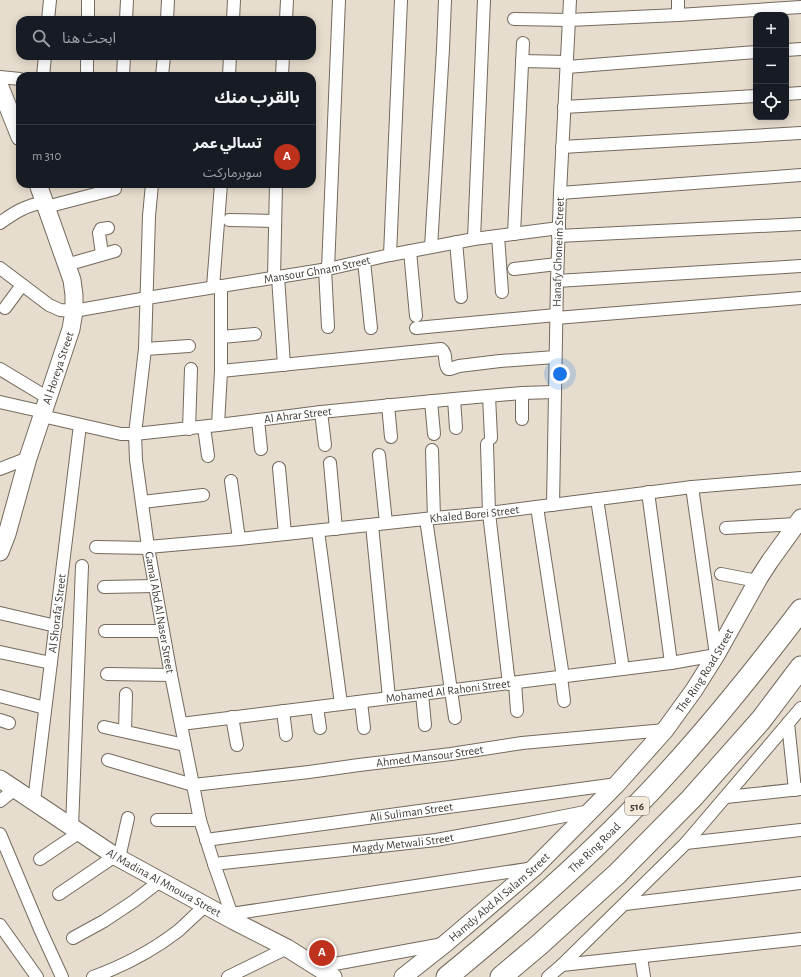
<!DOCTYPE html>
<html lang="ar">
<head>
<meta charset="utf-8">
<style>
	:root { --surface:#171b24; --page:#20242c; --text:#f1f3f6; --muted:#9ea1a6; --line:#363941; --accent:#be321d }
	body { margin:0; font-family:"Alegreya Sans","Noto Sans Arabic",sans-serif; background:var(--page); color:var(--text); direction:rtl }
	.controls { position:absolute; right:12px; top:12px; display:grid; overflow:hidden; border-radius:8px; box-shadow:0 2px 10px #0003 }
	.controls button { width:36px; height:36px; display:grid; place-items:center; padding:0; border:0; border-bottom:1px solid var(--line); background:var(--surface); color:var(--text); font:20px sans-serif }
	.you { position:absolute; left:560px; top:374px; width:14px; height:14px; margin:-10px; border:3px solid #fff; border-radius:50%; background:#1a73e8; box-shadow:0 0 0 6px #1a73e833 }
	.badge { display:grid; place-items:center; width:26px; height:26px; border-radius:50%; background:var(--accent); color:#fff; font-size:13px; font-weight:700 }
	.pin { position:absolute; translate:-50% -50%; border:2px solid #fff; box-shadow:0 1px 4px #0006 }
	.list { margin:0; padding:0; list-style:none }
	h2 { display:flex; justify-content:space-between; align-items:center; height:52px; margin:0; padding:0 16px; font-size:17px }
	h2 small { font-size:13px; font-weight:400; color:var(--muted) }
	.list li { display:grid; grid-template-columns:26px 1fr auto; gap:12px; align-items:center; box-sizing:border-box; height:64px; padding:0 16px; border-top:1px solid var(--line) }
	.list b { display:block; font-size:15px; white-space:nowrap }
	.list p { margin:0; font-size:13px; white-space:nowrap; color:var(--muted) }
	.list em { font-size:13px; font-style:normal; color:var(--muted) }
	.icon { flex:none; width:22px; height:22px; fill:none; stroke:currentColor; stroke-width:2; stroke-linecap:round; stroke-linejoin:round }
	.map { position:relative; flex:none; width:801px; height:977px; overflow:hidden; direction:ltr }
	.search { position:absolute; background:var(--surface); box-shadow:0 2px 10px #0003; left:16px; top:16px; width:300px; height:44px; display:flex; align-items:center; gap:10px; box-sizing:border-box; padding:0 14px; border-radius:12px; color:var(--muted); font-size:15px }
	.panel { position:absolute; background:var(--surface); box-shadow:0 2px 10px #0003; left:16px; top:72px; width:300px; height:116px; border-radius:12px; direction:rtl }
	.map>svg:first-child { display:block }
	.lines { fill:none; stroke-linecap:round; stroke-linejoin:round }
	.street-casing { stroke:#736a5d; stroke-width:14 }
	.secondary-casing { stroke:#736a5d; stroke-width:19 }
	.highway-casing { stroke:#736a5d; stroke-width:23 }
	.street { stroke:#fff; stroke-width:12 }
	.secondary { stroke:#fff; stroke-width:17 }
	.highway { stroke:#fff; stroke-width:21 }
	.labels { text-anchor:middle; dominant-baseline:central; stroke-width:4; stroke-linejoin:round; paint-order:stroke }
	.shield { fill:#f4eadb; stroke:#757067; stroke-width:1 }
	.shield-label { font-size:11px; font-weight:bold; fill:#3f3b35 }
	.street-label { font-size:12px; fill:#3f3b35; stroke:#f4eadb }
</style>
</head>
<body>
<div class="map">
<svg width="801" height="977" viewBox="0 0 801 977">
	<rect width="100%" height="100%" fill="#e7ddce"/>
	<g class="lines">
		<g class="street-casing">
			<g id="street">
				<path d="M678,0V15"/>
				<path d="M514,19L569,20L678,15L801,7"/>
				<path d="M48,20L50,0"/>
				<path d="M88,20V0"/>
				<path d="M126,20L127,0"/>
				<path d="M167,20L168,0"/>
				<path d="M233,20L234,0"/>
				<path d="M286,20L287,0"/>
				<path d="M786,50L801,49"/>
				<path d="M522,61L567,62"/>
				<path d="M567,67L756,52"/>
				<path d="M43,76L45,56"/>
				<path d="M87,76V56"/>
				<path d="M123,76L124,56"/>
				<path d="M162,76L164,56"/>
				<path d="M229,76L230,56"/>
				<path d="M282,76L283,56"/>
				<path d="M0,77L20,79"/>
				<path d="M786,94L801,93"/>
				<path d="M564,107L756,96"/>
				<path d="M562,147L801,133"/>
				<path id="s1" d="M152,184L149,216L145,349L135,434L136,460L148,547L171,675L200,820L214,864L234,921"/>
				<path d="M560,193L801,175"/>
				<path d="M46,207L115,189"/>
				<path d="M229,220L275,221"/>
				<path d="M0,223C15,212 25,206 44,202"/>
				<path d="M514,234L523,43"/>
				<path d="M498,236L502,292"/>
				<path d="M558,236L801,224"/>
				<path d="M474,239L484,0"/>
				<path d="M456,242L461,297"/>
				<path d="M431,247L443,49L445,0"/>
				<path d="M410,251L416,316"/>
				<path d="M102,254L99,233L101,229L108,228"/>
				<path d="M390,255L401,0"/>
				<path d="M364,261L371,328"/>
				<path d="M66,265L115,251"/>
				<path id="s2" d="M0,268L49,305L60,310L74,311L147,298L328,269L390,255L474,239L559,228"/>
				<path d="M325,269L328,327"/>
				<path d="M328,269L339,0"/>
				<path d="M514,269L557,264"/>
				<path d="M278,277L284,365"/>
				<path d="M274,278L276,184"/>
				<path d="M557,281L801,266"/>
				<path d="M213,287L221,184"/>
				<path d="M5,308L22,285"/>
				<path d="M556,318L801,298"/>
				<path d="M416,328L556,315"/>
				<path d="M221,337L255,334"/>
				<path d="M145,349L189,346"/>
				<path d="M0,369L48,398"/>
				<path d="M221,371L441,349C448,354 443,363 448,369H450L459,366L500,361L555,357"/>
				<path d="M522,393V419"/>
				<path d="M489,396L491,438"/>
				<path d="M454,399L456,428"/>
				<path d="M431,401L434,434"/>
				<path d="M0,402L44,412"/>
				<path d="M388,405L391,437"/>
				<path d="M321,412L325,445"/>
				<path id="s3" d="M42,416L121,434H135L218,425L321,412L454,399L522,393L555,392"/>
				<path d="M258,420L261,449"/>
				<path d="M218,425L221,371V286"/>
				<path d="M204,427L208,456"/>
				<path d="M189,429L191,369"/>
				<path d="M487,444L489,513L509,684"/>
				<path d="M432,450L434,518"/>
				<path d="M379,455L386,523"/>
				<path d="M330,463L336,529"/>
				<path d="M279,468L285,534"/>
				<path d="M0,469L28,458"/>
				<path d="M231,481L239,539"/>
				<path d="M648,492L671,663"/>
				<path d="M597,499L623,669"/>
				<path d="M142,502L203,495"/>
				<path id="s4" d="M553,505L557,281L560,193L570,0"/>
				<path d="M537,507L563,677"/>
				<path d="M426,519L455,718"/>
				<path d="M372,525L389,698"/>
				<path d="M726,528L796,524"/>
				<path d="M318,531L341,704"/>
				<path d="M96,547L149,548"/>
				<path id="s5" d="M148,547L239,539L434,518L489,513L692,487L801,478"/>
				<path d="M721,574L757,581"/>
				<path d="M104,587L155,586"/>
				<path d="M0,613L56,626"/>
				<path d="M105,631H163"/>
				<path d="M0,652L51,663"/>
				<path d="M107,674L171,675"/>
				<path d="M561,677L564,701"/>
				<path d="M515,683L517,711"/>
				<path d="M422,694L425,725"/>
				<path d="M0,696L45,708"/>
				<path d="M361,702L364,728"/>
				<path d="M317,707L320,728"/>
				<path d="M283,711L286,735"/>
				<path d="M232,717L237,745"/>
				<path d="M0,720L9,723"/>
				<path d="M788,723L795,790"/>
				<path id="s6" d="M181,724L671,663L716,655L692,487"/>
				<path d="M104,727L185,745"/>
				<path d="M125,731L126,694"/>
				<path id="s7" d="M108,760L193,785L309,772L359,765L451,754L522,743L665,730"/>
				<path d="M726,797L801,789"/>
				<path d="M0,801L15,789"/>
				<path id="s8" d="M34,801L80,425"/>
				<path d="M157,820H200"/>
				<path d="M72,827L82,566"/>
				<path d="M0,834L40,929L62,977"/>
				<path id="s9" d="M206,840L617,784"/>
				<path d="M686,843L801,830"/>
				<path d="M119,858L128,818"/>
				<path d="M40,859L80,832"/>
				<path id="s10" d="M214,864L436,840L503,828L590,811"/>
				<path d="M59,894L115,856"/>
				<path d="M625,904L801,883"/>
				<path d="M231,914L534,868"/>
				<path d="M0,925L37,977"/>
				<path d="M73,938L104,921L134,901L160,881"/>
				<path d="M641,957L644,977"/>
				<path d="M562,965L801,939"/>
				<path d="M318,967L443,944"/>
				<path d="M93,977C123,966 152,951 178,931C187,923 196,914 205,906"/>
				<path d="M228,977L287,948"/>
				<path d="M548,977L562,965L686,843L801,708"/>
			</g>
		</g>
		<g class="secondary-casing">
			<g id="secondary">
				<path d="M0,87L20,137"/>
				<path id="s11" d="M0,552L7,534L28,458L71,329L74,311V295L72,280L38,184"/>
				<path id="s12" d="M0,779L115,856L234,921L287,948L333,977"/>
				<path id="s13" d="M403,977L446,943L534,868L617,784L665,730L694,690L716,655L759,578L770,561L801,518"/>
			</g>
		</g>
		<g class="highway-casing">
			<g id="highway">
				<path id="s14" d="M447,977C514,922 580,865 640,802C698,742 751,676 801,610"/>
				<path d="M501,977L539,945L617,874L691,799L761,720L801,667"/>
			</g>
		</g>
		<use href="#street" class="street"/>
		<use href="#secondary" class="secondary"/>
		<use href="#highway" class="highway"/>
	</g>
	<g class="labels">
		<rect class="shield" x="625" y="797" width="24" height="18" rx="3"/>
		<g class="shield-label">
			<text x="637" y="806">516</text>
		</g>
		<g class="street-label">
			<text stroke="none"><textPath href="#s4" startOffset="253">Hanafy Ghoneim Street</textPath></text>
			<text stroke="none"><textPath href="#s2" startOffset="334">Mansour Ghnam Street</textPath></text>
			<text stroke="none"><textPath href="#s11" startOffset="193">Al Horeya Street</textPath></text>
			<text stroke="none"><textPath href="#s3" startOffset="259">Al Ahrar Street</textPath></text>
			<text stroke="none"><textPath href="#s5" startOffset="328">Khaled Borei Street</textPath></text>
			<text stroke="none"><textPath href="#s8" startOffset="189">Al Shorafa' Street</textPath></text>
			<text stroke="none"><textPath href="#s1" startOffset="431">Gamal Abd Al Naser Street</textPath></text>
			<text stroke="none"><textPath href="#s13" startOffset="432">The Ring Road Street</textPath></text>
			<text stroke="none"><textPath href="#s6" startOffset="269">Mohamed Al Rahoni Street</textPath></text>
			<text stroke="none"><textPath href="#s7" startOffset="327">Ahmed Mansour Street</textPath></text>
			<text stroke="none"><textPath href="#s9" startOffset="207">Ali Suliman Street</textPath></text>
			<text stroke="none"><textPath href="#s10" startOffset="190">Magdy Metwali Street</textPath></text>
			<text stroke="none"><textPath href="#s14" startOffset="196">The Ring Road</textPath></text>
			<text stroke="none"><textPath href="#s12" startOffset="194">Al Madina Al Mnoura Street</textPath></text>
			<text stroke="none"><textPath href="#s13" startOffset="125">Hamdy Abd Al Salam Street</textPath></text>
		</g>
	</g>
</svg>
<div class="controls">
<button>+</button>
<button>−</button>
<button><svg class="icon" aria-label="locate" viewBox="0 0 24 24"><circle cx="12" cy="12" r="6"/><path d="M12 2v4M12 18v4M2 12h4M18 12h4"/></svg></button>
</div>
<div class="you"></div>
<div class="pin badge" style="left:322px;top:953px">A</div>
<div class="search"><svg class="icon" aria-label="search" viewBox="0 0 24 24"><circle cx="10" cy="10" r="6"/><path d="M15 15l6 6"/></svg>ابحث هنا</div>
<section class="panel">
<h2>بالقرب منك<small></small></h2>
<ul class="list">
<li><span class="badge">A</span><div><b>تسالي عمر</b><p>سوبرماركت</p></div><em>310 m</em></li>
</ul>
</section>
</div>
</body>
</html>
